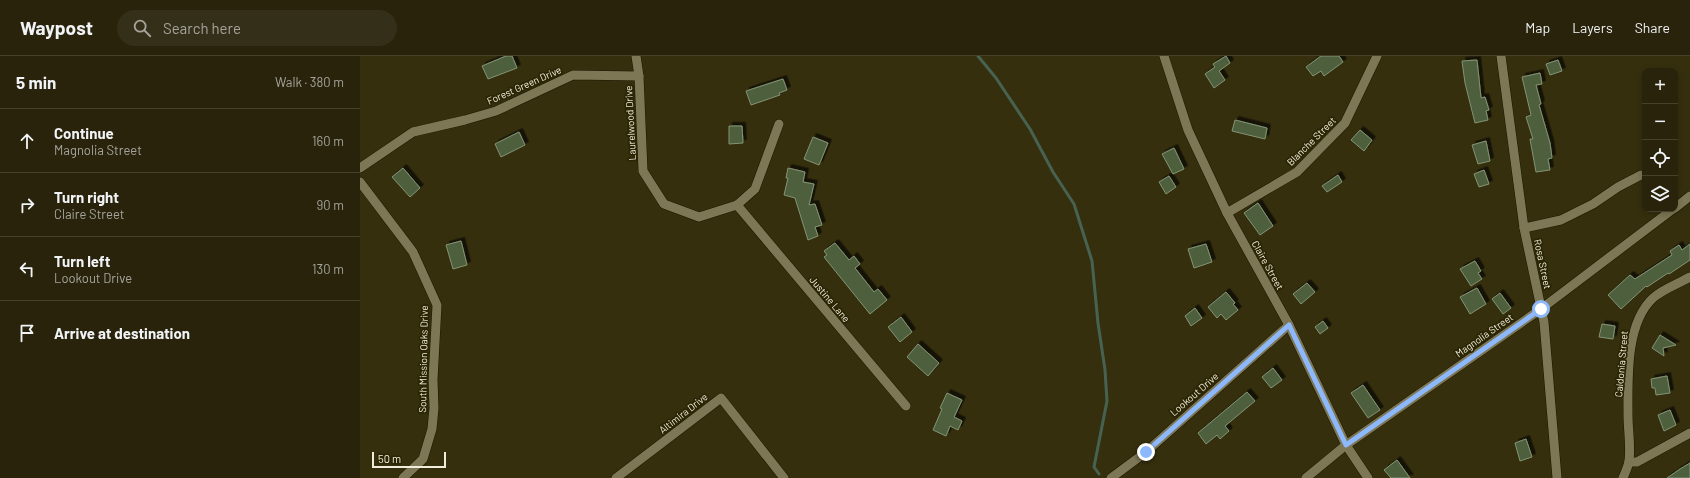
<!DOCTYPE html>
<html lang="en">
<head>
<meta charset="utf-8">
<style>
	:root { --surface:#28230a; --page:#342f18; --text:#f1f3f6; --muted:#a5a49c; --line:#44402b }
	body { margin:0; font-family:Barlow,sans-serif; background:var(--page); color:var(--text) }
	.controls { position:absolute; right:12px; top:12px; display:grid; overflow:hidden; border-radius:8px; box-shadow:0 2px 6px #0003 }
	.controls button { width:36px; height:36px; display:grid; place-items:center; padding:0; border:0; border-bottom:1px solid var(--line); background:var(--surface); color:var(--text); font:20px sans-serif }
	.scale { position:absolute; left:12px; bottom:10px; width:74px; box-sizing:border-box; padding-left:4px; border:2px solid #f1eddb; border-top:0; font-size:11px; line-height:14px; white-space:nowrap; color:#f1eddb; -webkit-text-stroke:3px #2b2504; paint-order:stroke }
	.stop { position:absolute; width:12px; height:12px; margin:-9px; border:3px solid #8db9fc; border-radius:50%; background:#fff }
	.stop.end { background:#8db9fc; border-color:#fff; box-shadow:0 1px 4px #0008 }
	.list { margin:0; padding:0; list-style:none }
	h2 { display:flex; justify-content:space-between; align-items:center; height:52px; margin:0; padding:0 16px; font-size:17px }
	h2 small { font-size:13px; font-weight:400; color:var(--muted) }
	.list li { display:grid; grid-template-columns:26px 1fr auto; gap:12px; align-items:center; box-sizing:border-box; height:64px; padding:0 16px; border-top:1px solid var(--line) }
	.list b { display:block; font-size:15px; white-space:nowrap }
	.list p { margin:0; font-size:13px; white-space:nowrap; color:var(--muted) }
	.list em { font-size:13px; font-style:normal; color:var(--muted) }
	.icon { flex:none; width:22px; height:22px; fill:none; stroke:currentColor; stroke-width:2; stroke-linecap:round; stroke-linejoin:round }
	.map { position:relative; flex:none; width:1330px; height:422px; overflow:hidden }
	header { display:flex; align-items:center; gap:24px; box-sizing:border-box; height:56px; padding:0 20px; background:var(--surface); border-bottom:1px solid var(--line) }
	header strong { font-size:19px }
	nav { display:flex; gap:22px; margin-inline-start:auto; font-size:14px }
	.search { width:280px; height:36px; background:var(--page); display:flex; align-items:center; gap:10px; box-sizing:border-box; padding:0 14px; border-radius:22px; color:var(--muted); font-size:15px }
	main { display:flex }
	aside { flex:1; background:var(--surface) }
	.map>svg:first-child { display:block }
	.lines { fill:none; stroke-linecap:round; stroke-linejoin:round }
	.stream { stroke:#486252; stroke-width:3 }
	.building { fill:#4d5e3d; stroke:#839475; filter:url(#shadow) }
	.minor-casing { stroke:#1c1600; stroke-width:10 }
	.minor { stroke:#7d7755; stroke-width:9 }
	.route { stroke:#8db9fc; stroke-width:5 }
	.labels { text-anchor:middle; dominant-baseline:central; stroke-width:3.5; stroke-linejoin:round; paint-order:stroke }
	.street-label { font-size:10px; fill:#f1eddb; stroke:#2b2504 }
</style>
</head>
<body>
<header>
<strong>Waypost</strong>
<div class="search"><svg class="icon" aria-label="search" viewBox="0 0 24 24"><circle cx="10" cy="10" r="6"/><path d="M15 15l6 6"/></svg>Search here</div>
<nav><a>Map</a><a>Layers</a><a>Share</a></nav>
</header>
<main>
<aside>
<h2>5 min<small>Walk · 380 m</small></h2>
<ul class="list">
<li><svg class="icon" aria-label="ahead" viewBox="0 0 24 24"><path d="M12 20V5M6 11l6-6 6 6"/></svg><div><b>Continue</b><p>Magnolia Street</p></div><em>160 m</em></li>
<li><svg class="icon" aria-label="right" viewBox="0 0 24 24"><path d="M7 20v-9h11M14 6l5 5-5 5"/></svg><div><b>Turn right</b><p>Claire Street</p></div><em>90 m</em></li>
<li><svg class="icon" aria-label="left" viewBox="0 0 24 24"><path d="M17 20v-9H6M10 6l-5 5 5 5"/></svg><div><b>Turn left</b><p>Lookout Drive</p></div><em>130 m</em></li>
<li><svg class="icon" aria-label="arrive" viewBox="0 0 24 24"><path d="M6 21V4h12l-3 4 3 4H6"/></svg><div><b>Arrive at destination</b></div></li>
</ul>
</aside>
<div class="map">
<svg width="1330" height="422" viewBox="0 0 1330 422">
	<defs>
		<filter id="shadow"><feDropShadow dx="3.5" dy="-3.5" stdDeviation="0" flood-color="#0009"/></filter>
	</defs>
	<rect width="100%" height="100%" fill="#352f0e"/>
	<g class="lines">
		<path class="stream" d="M618,0L636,22L670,73L693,116L714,148L732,205L738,267L745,314L747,345L734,411L739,418"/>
	</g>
	<g class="building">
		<path d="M146,0H152L157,12L128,23L122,10Z"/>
		<path d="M866,0L870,7L859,15L865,24L854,32L845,18L855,11L853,8Z"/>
		<path d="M961,0H979L983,6L964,20L961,15L953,20L946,11Z"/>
		<path d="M1117,4L1121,42L1125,41L1129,54L1126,55L1128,64L1115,67L1105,27L1102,5Z"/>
		<path d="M1198,4L1202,15L1190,19L1186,8Z"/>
		<path d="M1180,17L1182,28L1176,29L1181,48L1179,49L1190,87L1192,102L1188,103L1190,114L1176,116L1170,83H1173L1166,61L1171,59L1162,21Z"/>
		<path d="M423,23L427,34L419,37L420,39L391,49L386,35Z"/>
		<path d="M875,64L907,72L905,83L872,75Z"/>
		<path d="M369,70H382L383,87L369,88Z"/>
		<path d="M1000,74L1012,84L1004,95L991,84Z"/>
		<path d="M159,76L165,89L141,101L135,88Z"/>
		<path d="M453,81L468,87L459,109L444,103Z"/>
		<path d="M1126,85L1130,105L1118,108L1112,89Z"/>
		<path d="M814,92L824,113L813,118L802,98Z"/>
		<path d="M43,112L60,132L50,141L32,121Z"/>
		<path d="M428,112L445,116L443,126L454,128L449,149L455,148L462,169L455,171L458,180L448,184L435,142L424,139L428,122H426Z"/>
		<path d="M1124,114L1129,128L1119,131L1114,118Z"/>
		<path d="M978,119L982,126L967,136L962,130Z"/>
		<path d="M809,120L816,131L806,138L799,126Z"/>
		<path d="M898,147L913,170L900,179L884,157Z"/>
		<path d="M101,185L107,209L93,213L86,189Z"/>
		<path d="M475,187L489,204L494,200L500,208L495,212L514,236L518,233L527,244L510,258L464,201L467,199L464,195Z"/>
		<path d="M846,188L852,206L834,212L828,193Z"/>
		<path d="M1330,188V204L1309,218L1308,217L1287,231L1286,230L1261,253L1248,239L1270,219L1275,223L1312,199L1310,195L1319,189L1322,194Z"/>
		<path d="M1115,205L1121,215L1118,217L1122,223L1111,230L1100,213Z"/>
		<path d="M947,227L955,236L941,248L933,238Z"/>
		<path d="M1117,232L1126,248L1110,258L1100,241Z"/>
		<path d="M866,236L875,247L873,248L878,254L866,264L861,258L857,262L848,251Z"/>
		<path d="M1140,237L1151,252L1143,258L1132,243Z"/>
		<path d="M835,252L842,262L831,270L825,260Z"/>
		<path d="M541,261L552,276L540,286L528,271Z"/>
		<path d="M963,265L968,272L960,278L955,271Z"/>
		<path d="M1242,268L1255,270L1253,283L1239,281Z"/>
		<path d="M1300,279L1316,289L1303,292L1304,300L1292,292Z"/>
		<path d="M558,288L579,307L568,320L547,301Z"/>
		<path d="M913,312L922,324L911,332L902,321Z"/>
		<path d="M1307,320L1310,337L1296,339L1295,332H1292L1291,323Z"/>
		<path d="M1003,329L1020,354L1008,362L991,337Z"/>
		<path d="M887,336L895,345L865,370L869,375L860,383L857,379L846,388L838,377Z"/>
		<path d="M587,337L602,344L594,361L602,365L598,374L590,370L586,380L573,374L582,353L580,352Z"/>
		<path d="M1310,354L1316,369L1304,375L1298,359Z"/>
		<path d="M1166,383L1172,401L1160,405L1155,387Z"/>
		<path d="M1037,404L1050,422H1031L1024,414Z"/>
		<path d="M1330,407V422H1307L1320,413Z"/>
	</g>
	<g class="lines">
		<g class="minor-casing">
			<g id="minor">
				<path d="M276,0L279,20L283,115L304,148L339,161L377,149L395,133L419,68"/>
				<path d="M804,0L828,74L867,157L929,269L986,389L1008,422"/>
				<path d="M1141,0L1164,172L1184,266L1197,422"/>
				<path d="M0,112L53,76L105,64L136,55L213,19L279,20"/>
				<path d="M0,126L53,196L77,249L73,324L74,352L72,373L63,403L43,422"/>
				<path d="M377,149L546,350"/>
				<path d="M1315,152L1330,140"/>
				<path d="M867,157L937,116L985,67L1017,0"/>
				<path d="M1164,172L1201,164L1233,148L1258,131L1281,119"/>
				<path d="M1269,406H1277L1330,377"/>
				<path d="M256,422L361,342L424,422"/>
				<path d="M751,422L786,396L929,269"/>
				<path d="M946,422L986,389L1181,253L1313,153"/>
				<path d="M1263,422C1265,417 1268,411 1269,405C1271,390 1268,374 1268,359C1268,324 1265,268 1293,242C1303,233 1318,228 1330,221"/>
			</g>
		</g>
		<use href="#minor" class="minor"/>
	</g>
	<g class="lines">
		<path class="route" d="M786,396L929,269L986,389L1181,253"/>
	</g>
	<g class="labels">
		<g class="street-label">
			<text transform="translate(164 29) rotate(-24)">Forest Green Drive</text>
			<text transform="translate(270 67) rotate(-93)">Laurelwood Drive</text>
			<text transform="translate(951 85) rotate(-45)">Blanche Street</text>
			<text transform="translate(1183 208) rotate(78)">Rosa Street</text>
			<text transform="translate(908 209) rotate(61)">Claire Street</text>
			<text transform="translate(470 243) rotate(50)">Justine Lane</text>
			<text transform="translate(1124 279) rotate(-35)">Magnolia Street</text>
			<text transform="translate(63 303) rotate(-89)">South Mission Oaks Drive</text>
			<text transform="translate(1261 308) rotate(-85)">Caldonia Street</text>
			<text transform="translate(834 338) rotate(-41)">Lookout Drive</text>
			<text transform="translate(323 357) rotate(-38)">Altimira Drive</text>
		</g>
	</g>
</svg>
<div class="controls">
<button>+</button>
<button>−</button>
<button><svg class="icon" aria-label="locate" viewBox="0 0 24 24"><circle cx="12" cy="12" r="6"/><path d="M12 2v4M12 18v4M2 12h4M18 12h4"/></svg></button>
<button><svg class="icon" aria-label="layers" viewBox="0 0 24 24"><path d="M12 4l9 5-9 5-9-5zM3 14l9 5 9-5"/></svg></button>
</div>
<div class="scale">50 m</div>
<div class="stop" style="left:1181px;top:253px"></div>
<div class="stop end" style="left:786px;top:396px"></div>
</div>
</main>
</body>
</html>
